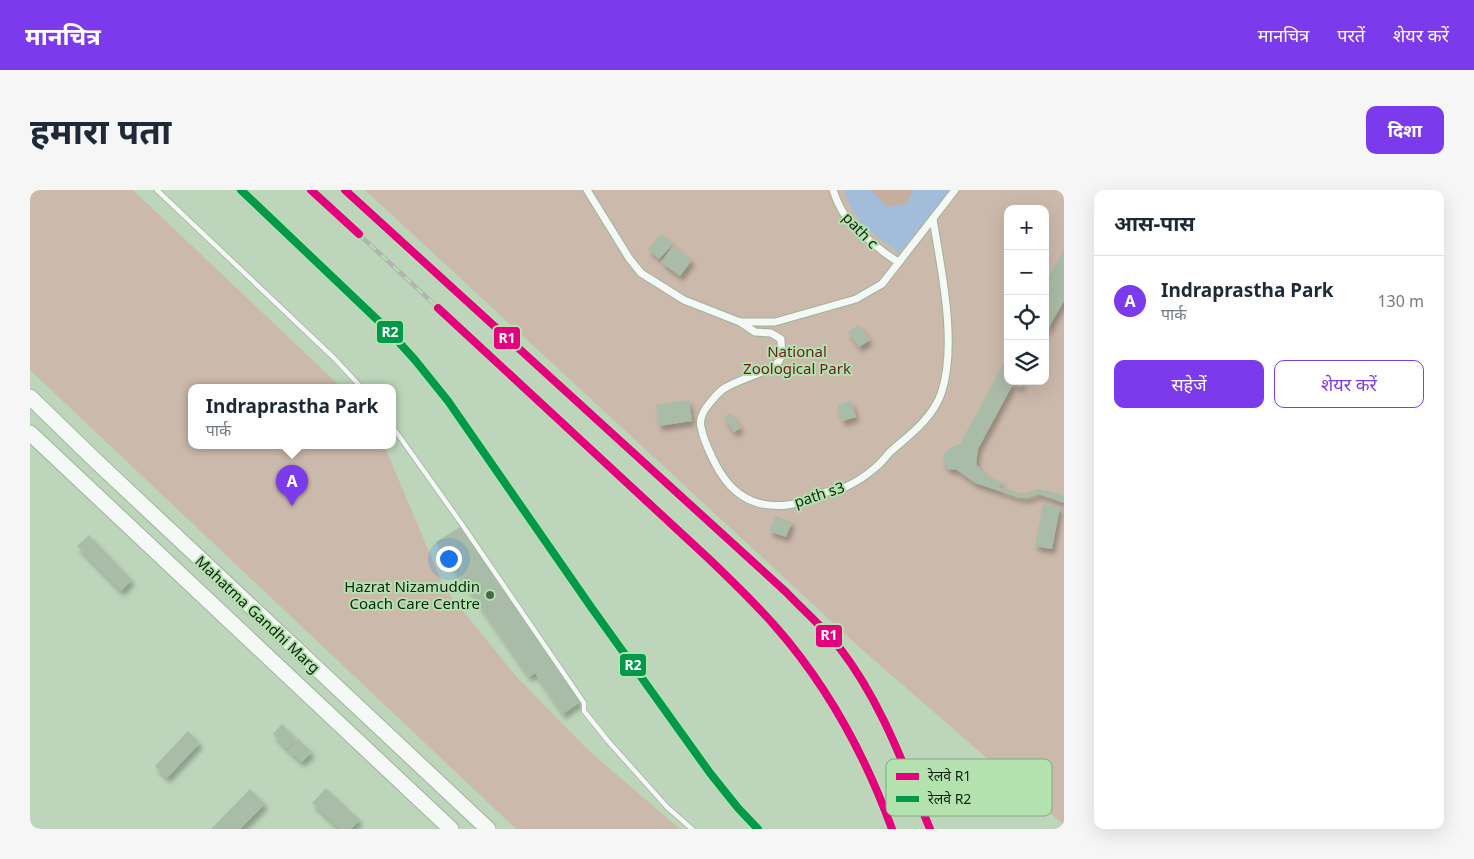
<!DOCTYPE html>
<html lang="hi">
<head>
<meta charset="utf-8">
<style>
	:root { --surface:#fff; --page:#f6f6f7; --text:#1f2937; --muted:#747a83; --line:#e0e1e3; --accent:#7c3aed }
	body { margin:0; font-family:"Noto Sans","Noto Sans Devanagari",sans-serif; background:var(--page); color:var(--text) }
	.controls { position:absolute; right:15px; top:15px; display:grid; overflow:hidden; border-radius:10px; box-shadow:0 5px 20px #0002 }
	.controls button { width:45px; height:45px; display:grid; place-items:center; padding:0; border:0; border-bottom:1px solid var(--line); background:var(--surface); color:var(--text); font:25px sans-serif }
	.you { position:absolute; left:418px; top:368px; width:18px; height:18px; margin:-12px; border:4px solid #fff; border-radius:50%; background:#1a73e8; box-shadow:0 0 0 8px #1a73e833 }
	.badge { display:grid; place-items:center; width:32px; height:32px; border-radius:50%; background:var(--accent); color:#fff; font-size:16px; font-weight:700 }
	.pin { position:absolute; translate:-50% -41px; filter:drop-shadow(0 1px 2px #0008) }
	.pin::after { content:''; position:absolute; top:26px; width:18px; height:15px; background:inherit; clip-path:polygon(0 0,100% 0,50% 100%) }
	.popup { position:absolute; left:158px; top:194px; width:208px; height:65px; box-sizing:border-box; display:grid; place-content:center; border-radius:10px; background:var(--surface); filter:drop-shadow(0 1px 4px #0005); font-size:16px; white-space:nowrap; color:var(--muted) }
	.popup b { font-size:19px; color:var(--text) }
	.popup::after { content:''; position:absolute; left:50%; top:100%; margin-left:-10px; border:10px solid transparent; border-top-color:var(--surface) }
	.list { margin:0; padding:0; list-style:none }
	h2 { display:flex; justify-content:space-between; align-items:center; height:65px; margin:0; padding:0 20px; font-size:21px }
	h2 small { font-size:16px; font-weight:400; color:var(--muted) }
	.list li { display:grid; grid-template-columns:32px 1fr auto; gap:15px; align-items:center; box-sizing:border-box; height:90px; padding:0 20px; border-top:1px solid var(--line) }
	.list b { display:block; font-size:19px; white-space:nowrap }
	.list p { margin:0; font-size:16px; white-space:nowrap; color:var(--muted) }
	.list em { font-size:16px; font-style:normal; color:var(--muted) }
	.actions { display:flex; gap:10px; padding:15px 20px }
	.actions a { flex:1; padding:11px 0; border:1px solid var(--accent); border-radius:10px; text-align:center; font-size:18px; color:var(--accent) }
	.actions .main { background:var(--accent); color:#fff }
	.icon { flex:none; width:28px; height:28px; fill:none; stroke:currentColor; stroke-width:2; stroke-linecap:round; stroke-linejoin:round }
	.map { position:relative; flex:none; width:1034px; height:639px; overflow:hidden; border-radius:10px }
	header { display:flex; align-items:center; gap:30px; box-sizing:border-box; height:70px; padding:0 25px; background:var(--accent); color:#fff }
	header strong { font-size:24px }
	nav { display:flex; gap:28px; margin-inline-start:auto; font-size:18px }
	.intro { display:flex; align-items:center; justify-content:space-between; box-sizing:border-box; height:120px; padding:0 30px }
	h1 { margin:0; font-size:35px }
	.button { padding:12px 22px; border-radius:10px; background:var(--accent); color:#fff; font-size:18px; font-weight:700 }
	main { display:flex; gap:30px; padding:0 30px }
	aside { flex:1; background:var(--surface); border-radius:10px; box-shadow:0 5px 20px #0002 }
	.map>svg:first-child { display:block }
	.green { fill:#cbb9ab; fill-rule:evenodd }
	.forest { fill:#c6ad9e }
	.water { fill:#a2bdd9 }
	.building { fill:#a9bca7; filter:url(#shadow) }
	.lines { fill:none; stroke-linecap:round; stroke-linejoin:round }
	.service-casing { stroke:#9eb29c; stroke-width:6 }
	.pedestrian-casing { stroke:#9eb29c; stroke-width:9 }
	.trunk-casing { stroke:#9eb29c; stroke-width:17 }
	.service { stroke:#f5f9f5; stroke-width:4.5 }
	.pedestrian { stroke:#f5f9f5; stroke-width:7 }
	.trunk { stroke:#f5f9f5; stroke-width:15 }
	.rail-casing { stroke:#afb5ae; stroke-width:4.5 }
	.rail { stroke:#b3e2af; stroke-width:2.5; stroke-dasharray:8; stroke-linecap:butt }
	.rail-1-casing { stroke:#b3e2af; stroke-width:11 }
	.rail-2-casing { stroke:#b3e2af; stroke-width:11 }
	.rail-1 { stroke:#e5007d; stroke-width:8 }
	.rail-2 { stroke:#02994b; stroke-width:8 }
	.poi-dot { fill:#4e634d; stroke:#b3e2af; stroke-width:2 }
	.labels { text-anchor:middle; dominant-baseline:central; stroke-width:4; stroke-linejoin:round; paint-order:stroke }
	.street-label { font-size:15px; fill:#132512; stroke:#b3e2af }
	.park-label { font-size:15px; fill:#6c1d20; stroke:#b3e2af }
	.poi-label { font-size:15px; fill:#132512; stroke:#b3e2af; text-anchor:end }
	.key { fill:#b3e2af; stroke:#83a980; stroke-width:1 }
	.key-label { font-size:14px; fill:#132512 }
	.line-badge { stroke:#b3e2af; stroke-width:2 }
	.badge-label { font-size:14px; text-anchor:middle; font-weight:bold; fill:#fff }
</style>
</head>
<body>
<header>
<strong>मानचित्र</strong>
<nav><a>मानचित्र</a><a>परतें</a><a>शेयर करें</a></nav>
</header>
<div class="intro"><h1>हमारा पता</h1><a class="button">दिशा</a></div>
<main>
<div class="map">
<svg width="1034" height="639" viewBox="0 0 1034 639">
	<defs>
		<filter id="shadow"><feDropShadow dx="3" dy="5" stdDeviation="2.5" flood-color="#0004"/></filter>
	</defs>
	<rect width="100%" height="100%" fill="#bdd6bb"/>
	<g class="green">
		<path d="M0,0H103L311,197H162V255H354L415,399L485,485L558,560L650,639H486L0,180Z"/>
		<path d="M335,0H1034V635L829,457ZM978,19H1015V191H978Z"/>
	</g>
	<path class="forest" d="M840,0H882L883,2L876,14L858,17Z"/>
	<path class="water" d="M814,0H840L858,17L876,14L883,2L882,0H920L869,63C844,44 823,32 814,0Z"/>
	<g class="building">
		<path d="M631,44L643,54L629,69L618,59Z"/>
		<path d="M643,56L662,70L650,86L631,72Z"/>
		<path d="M1034,59V111L1015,144V94Z"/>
		<path d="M829,135L840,150L829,157L818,142Z"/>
		<path d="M978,165V191H993L991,197L983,194L948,259L946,274L954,284L972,293L969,297L989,303H997L1008,299L1030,304L1034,306V313L1009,304L996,308L987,307L945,293L927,280L918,279L914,273V264L920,258L930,254Z"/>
		<path d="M659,210L662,231L629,236L626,215Z"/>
		<path d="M821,211L826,227L812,231L807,215Z"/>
		<path d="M700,223L711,238L704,242L694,227Z"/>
		<path d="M1013,314L1030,317L1022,359L1005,356Z"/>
		<path d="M746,326L762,332L756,347L739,341Z"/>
		<path d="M430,337L550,512L533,524L505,483L499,487L406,352Z"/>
		<path d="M59,345L102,390L91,401L47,356Z"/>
		<path d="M252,534L267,549L257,559L243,544Z"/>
		<path d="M158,541L170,553L137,588L125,576Z"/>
		<path d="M268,549L282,562L272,572L258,560Z"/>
		<path d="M296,598L330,630L321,639H310L282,613Z"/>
		<path d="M220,599L235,614L210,639H181Z"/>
	</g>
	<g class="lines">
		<g class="service-casing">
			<g id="service">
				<path d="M127,0L304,168L331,197"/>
				<path d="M362,236L431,333L554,513V521L578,551L637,617L662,639"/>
			</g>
		</g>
		<g class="pedestrian-casing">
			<g id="pedestrian">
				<path d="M557,0L599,68L611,83L654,110L710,132H745L826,109L852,94L925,0"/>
				<path d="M803,0C811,24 819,32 837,48C847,57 857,66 869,72"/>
				<path d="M710,132L725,142L741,143L751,149C751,156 753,165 749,171C744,180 707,190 695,198C689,201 684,208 679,214C673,221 669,228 671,237C673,248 678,259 683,269C698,301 720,319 757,315C769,314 781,307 793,303C798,301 805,301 811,299C823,294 836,286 846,277C851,273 855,268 859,263C878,246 902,229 911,204C928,155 911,79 903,29"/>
			</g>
		</g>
		<g class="trunk-casing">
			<g id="trunk">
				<path d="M0,207L67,272L458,639"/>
				<path d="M0,243L421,639"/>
			</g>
		</g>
		<use href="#service" class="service"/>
		<use href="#pedestrian" class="pedestrian"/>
		<use href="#trunk" class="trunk"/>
		<g class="rail-casing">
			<g id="rail">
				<path d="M211,0L357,139L385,170L418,211L561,417L680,583L708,618L728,639"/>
				<path d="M281,0L678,368C701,390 724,412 745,436C797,495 835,565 862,639"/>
			</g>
		</g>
		<use href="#rail" class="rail"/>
		<g class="rail-1-casing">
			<g id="rail-1">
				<path d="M281,0L329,44"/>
				<path d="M315,0L756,402C773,420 793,437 809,457C851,511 874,576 900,639"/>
				<path d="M408,118L678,368C701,390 724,412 745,436C797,495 835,565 862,639"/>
			</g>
		</g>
		<g class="rail-2-casing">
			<path id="rail-2" d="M211,0L357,139L385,170L418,211L561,417L680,583L708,618L728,639"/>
		</g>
		<use href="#rail-1" class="rail-1"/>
		<use href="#rail-2" class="rail-2"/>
	</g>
	<circle class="poi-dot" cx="460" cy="405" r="5"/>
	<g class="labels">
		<g class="street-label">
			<text transform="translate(831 40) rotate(46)">path c</text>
			<text transform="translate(789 304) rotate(-18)">path s3</text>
			<text transform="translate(228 424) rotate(43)">Mahatma Gandhi Marg</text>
		</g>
		<g class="park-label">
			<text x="767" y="161">National<tspan x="767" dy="17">Zoological Park</tspan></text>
		</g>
		<g class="poi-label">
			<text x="450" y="396">Hazrat Nizamuddin<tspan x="450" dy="17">Coach Care Centre</tspan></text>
		</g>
	</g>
	<rect x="856" y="569" width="166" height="57" rx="8" class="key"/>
	<rect x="866" y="583" width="23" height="7" fill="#e5007d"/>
	<rect x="866" y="606" width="23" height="6" fill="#02994b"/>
	<g class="key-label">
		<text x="898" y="591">रेलवे R1</text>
		<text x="898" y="614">रेलवे R2</text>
	</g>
	<g class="line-badge">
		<rect x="346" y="130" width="28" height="24" rx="5" fill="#02994b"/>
		<rect x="463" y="136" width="28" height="24" rx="5" fill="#e5007d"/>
		<rect x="785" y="434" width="28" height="24" rx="5" fill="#e5007d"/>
		<rect x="589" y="463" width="28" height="24" rx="5" fill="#02994b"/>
	</g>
	<g class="badge-label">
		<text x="360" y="147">R2</text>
		<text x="477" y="153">R1</text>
		<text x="799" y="450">R1</text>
		<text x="603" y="480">R2</text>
	</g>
</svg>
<div class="controls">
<button>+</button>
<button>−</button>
<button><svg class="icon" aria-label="locate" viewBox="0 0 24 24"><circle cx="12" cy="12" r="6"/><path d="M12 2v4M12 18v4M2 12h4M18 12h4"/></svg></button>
<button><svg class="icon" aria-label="layers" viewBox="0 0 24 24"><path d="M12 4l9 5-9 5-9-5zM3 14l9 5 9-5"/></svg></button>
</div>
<div class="you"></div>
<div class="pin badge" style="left:262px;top:316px">A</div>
<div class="popup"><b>Indraprastha Park</b>पार्क</div>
</div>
<aside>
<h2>आस-पास<small></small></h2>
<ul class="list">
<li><span class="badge">A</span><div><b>Indraprastha Park</b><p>पार्क</p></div><em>130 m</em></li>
</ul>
<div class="actions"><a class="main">सहेजें</a><a>शेयर करें</a></div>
</aside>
</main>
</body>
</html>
